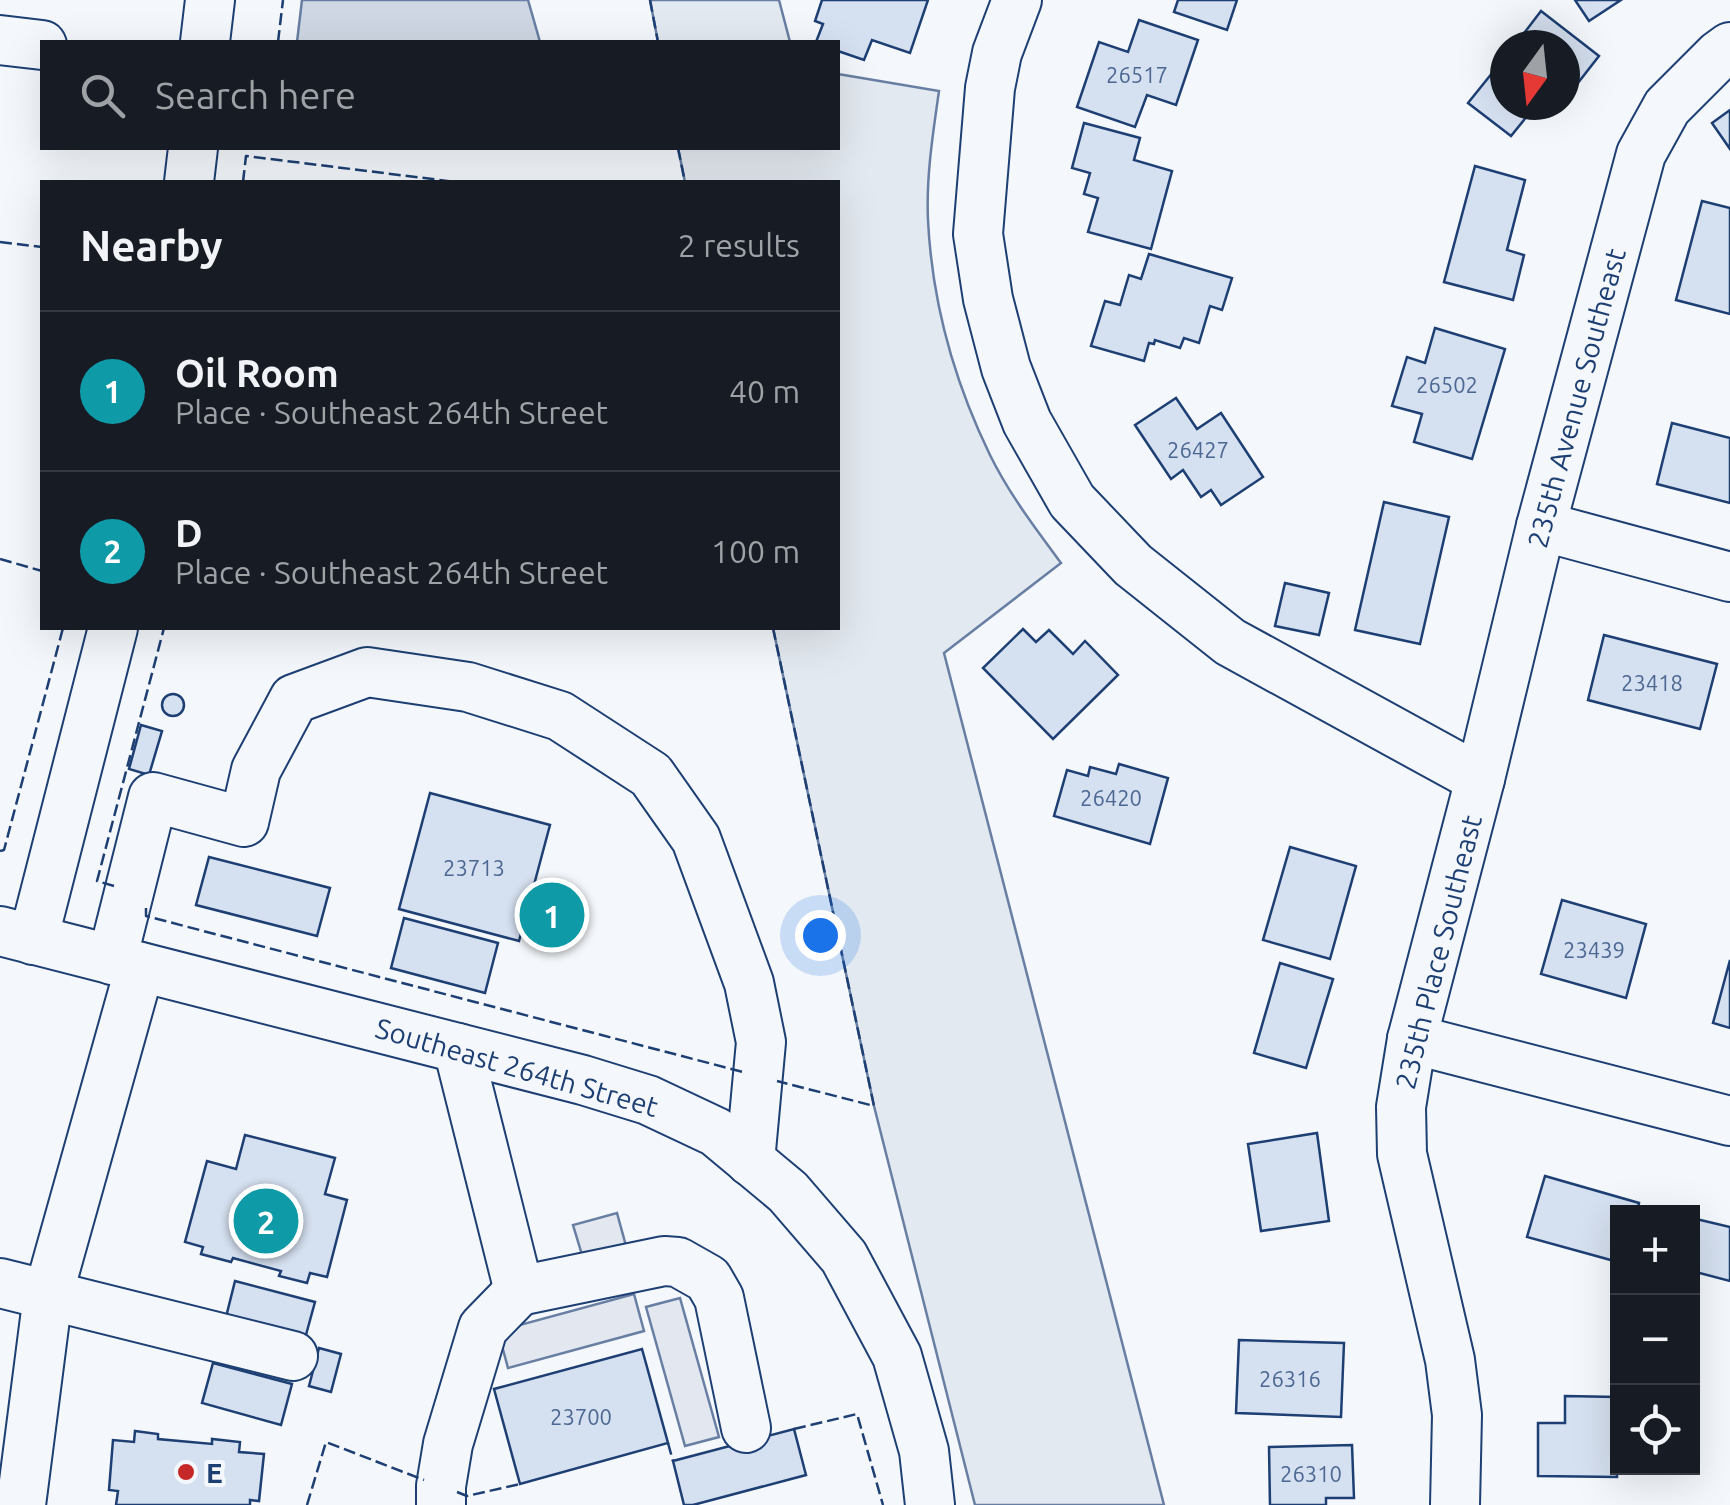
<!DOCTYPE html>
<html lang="en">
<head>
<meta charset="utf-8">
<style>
	:root { --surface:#171b24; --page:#242831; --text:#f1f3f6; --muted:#9ea1a6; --line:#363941; --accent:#d93025 }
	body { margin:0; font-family:Ubuntu,sans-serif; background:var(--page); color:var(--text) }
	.controls { position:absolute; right:30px; bottom:30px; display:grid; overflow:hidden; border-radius:0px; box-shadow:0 10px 40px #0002 }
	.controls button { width:90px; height:90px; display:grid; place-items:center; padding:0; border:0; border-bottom:2px solid var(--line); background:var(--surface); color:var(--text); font:50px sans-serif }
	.compass { position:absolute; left:1490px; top:30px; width:90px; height:90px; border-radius:50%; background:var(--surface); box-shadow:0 10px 40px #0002; rotate:195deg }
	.you { position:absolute; left:820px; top:935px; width:35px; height:35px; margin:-25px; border:8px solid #fff; border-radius:50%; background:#1a73e8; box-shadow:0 0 0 15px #1a73e833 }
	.badge { display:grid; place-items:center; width:65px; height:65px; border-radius:50%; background:var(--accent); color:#fff; font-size:32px; font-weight:700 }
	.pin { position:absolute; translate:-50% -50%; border:5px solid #fff; box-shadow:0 2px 10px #0006 }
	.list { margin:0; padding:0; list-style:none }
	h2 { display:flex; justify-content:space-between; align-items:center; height:130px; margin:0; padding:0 40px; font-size:42px }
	h2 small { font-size:32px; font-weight:400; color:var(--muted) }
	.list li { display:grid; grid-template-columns:65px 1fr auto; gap:30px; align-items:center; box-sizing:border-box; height:160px; padding:0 40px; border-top:2px solid var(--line) }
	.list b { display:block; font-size:38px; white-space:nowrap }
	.list p { margin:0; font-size:32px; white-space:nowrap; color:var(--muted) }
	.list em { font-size:32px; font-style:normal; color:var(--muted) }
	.icon { flex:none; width:55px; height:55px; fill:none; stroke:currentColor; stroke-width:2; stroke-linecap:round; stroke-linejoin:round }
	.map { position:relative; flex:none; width:1730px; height:1505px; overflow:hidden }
	.search { position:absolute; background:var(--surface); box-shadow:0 10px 40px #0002; left:40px; top:40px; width:800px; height:110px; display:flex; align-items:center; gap:25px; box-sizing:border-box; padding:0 35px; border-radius:0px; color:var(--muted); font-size:38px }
	.panel { position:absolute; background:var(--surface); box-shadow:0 10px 40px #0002; left:40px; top:180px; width:800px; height:450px; border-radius:0px }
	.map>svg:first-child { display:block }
	.green { fill:#e3e9f0; stroke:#687fa3; stroke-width:2.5 }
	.parking { fill:#e3e8f0; stroke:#687fa3; stroke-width:2.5 }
	.water { fill:#cfd7e4; stroke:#687fa3; stroke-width:2.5 }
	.building { fill:#d5e0f0; stroke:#1d3f73; stroke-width:2.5 }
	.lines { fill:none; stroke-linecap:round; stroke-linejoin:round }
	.minor-casing { stroke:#1d3f73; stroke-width:52 }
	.minor { stroke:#f4f7fb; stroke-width:48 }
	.fence { stroke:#1d3f73; stroke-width:2.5; stroke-dasharray:12 5; stroke-linecap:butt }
	.poi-dot { fill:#c62828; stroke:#f4f7fb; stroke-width:4 }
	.labels { text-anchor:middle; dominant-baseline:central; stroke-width:8; stroke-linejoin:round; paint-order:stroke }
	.number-label { font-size:22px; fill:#4b6792 }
	.street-label { font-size:28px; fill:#1d3f73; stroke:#f4f7fb }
	.poi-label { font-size:28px; font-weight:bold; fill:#1d3f73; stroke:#f4f7fb; text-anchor:start }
</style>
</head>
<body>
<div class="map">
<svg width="1730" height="1505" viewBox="0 0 1730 1505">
	<rect width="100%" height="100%" fill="#f4f7fb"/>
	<g class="green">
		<path d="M650,0H779L790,42H658Z"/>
		<path d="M838,74L939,91C933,133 926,177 928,220C932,302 954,381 990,455C1009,494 1036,529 1061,563L944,653L1164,1505H975L874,1106L773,628H838V182H685L678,148H838Z"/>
	</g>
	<g class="parking">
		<path d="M617,1213L626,1246L583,1258L573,1225Z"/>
		<path d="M634,1294L644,1331L508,1368L498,1331Z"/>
		<path d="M680,1298L719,1437L685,1446L646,1307Z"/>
	</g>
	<path class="water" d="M302,0H528L540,42H297Z"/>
	<g class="building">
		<path d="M822,0H928L910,53L872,40L864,60L838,51V42H816L823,24L815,21Z"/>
		<path d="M1178,0H1237L1227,30L1174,12Z"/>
		<path d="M1575,0H1621L1589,21Z"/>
		<path d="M1541,11L1599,56L1570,93L1565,90V45H1515Z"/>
		<path d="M1139,20L1198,40L1176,105L1147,95L1135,127L1077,107L1099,42L1128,52Z"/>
		<path d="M1505,57V105H1536L1511,136L1468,103Z"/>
		<path d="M1730,110V149L1712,123Z"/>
		<path d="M1084,123L1140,138L1134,160L1172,171L1151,249L1088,232L1098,198L1084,194L1090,173L1072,168Z"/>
		<path d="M1475,166L1525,180L1507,250L1524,255L1513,300L1444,282Z"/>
		<path d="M1702,201L1730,208V314L1676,300Z"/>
		<path d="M1149,254L1232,278L1222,310L1210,306L1199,343L1184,338L1180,348L1155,340L1154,344L1149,343L1144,361L1091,346L1105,301L1120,305L1129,275L1141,279Z"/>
		<path d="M1435,328L1505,349L1472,459L1414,442L1422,414L1392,406L1407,357L1425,363Z"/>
		<path d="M1176,398L1197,429L1221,413L1263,477L1221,505L1211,490L1201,497L1183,470L1171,479L1135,425Z"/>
		<path d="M1672,423L1730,438V503L1657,484Z"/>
		<path d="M1384,502L1449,517L1420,644L1355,630Z"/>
		<path d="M1285,583L1329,593L1319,635L1275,626Z"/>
		<path d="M1023,629L1036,642L1049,630L1073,654L1085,641L1118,675L1053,739L983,668Z"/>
		<path d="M1604,635L1717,664L1700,729L1588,700Z"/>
		<circle cx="173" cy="705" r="11"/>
		<path d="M141,725L162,731L149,775L129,769Z"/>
		<path d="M1119,764L1168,778L1150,844L1054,816L1067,770L1088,776L1090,767L1116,774Z"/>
		<path d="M430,793L550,825L519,941L399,909Z"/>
		<path d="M1290,847L1356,866L1330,959L1263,940Z"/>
		<path d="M209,857L330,888L317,936L196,905Z"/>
		<path d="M544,897L568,903L561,934L537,928Z"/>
		<path d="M1562,900L1646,924L1626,998L1541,974Z"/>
		<path d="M404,918L498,943L485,993L391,968Z"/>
		<path d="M1730,960V1028L1713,1023Z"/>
		<path d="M1280,963L1333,979L1306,1068L1254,1053Z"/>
		<path d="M1317,1133L1329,1221L1261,1231L1248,1144Z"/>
		<path d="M245,1135L335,1158L325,1194L347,1200L327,1277L310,1273L307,1283L279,1276L281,1271L233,1258L231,1262L201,1254L203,1247L185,1242L207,1161L236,1169Z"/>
		<path d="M1545,1176L1639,1203L1637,1212H1618V1262L1527,1237Z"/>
		<path d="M1692,1218L1730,1227V1281L1692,1271Z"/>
		<path d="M235,1281L315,1302L304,1342L225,1321Z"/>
		<path d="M1239,1340L1344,1343L1341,1417L1236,1413Z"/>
		<path d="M319,1348L341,1354L331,1392L309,1386Z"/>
		<path d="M642,1349L668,1443L520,1484L494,1389Z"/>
		<path d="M213,1363L292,1384L281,1425L202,1403Z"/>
		<path d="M1565,1396L1617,1397V1477L1538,1476V1423H1565Z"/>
		<path d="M794,1429L806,1475L693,1505H684L673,1461Z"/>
		<path d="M135,1431L158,1434V1439L212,1444V1439L240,1442L239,1452L264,1454L259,1501L250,1500V1505H116L118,1491L109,1490L113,1440L134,1442Z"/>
		<path d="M1352,1445L1354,1498H1326V1505H1270L1269,1447Z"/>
	</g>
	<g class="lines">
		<g class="minor-casing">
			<g id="minor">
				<path d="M1017,0L997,53L990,88L978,234L988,299L1006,368L1027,422L1072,501L1133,565L1230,642L1480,779"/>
				<path d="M0,40L42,45"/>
				<path d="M205,42L210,0"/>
				<path d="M189,182L193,148"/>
				<path d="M1541,526L1730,577"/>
				<path d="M0,931L583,1080L648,1100L716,1132L788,1192L844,1257L897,1356L924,1451L930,1505"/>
				<path d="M33,940L113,628"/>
				<path d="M112,960L153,797L244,822L256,770L294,699L367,672L468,687L560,716L651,775L696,839L749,983L761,1042L750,1161"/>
				<path d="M1412,1039L1730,1121"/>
				<path d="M458,1048L519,1291L664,1261L678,1262L708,1279L719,1298L746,1428"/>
				<path d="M0,1283L293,1356"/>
				<path d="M21,1505L48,1295L140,967"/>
				<path d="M441,1505V1486L448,1444L483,1328L519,1291"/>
				<path d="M1455,1505L1457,1415L1450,1360L1402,1154L1401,1107L1412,1039L1480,779L1541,526L1641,154L1667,107L1719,55L1730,47"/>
			</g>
		</g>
		<use href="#minor" class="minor"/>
		<g class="fence">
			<path d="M650,0L658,42"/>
			<path d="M278,42L283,0"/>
			<path d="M678,148L685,182"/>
			<path d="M243,182L246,156L456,182"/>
			<path d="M0,242L42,247"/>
			<path d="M0,559L42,571"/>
			<path d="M773,628L874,1106L777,1081"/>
			<path d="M0,851L4,850L63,628"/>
			<path d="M114,886L97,881L164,628"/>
			<path d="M146,908V916L743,1072"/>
			<path d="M794,1429L857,1414L883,1505"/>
			<path d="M668,1443L673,1461"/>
			<path d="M457,1492L467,1496L520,1484"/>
			<path d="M307,1505L326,1442L424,1480"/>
		</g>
	</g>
	<circle class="poi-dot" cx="186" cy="1472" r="10"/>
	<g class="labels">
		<g class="number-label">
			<text x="1137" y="74">26517</text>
			<text x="1447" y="384">26502</text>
			<text x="1198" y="449">26427</text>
			<text x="1652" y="682">23418</text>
			<text x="1111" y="797">26420</text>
			<text x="474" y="867">23713</text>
			<text x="1594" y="949">23439</text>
			<text x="1290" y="1378">26316</text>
			<text x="581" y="1416">23700</text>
			<text x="1311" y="1473">26310</text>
		</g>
		<g class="street-label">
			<text transform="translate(1576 398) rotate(-75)">235th Avenue Southeast</text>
			<text transform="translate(1438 952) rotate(-76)">235th Place Southeast</text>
			<text transform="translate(517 1067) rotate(16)">Southeast 264th Street</text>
		</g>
		<g class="poi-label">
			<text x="206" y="1472">E</text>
		</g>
	</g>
</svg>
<div class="controls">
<button>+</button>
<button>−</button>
<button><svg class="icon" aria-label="locate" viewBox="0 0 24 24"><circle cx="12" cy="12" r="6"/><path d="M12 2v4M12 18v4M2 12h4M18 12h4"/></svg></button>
</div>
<svg class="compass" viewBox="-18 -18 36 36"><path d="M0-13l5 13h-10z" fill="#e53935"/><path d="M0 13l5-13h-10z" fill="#9ea1a6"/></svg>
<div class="you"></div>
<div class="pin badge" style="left:552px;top:915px;background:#0f9aa8">1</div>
<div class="pin badge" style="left:266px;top:1221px;background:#0f9aa8">2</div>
<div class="search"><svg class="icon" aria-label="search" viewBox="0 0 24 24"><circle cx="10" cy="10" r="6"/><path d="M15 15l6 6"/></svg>Search here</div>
<section class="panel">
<h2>Nearby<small>2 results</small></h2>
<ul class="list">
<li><span class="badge" style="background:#0f9aa8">1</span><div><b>Oil Room</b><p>Place · Southeast 264th Street</p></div><em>40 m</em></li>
<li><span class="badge" style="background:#0f9aa8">2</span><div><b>D</b><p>Place · Southeast 264th Street</p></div><em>100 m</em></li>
</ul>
</section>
</div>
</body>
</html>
